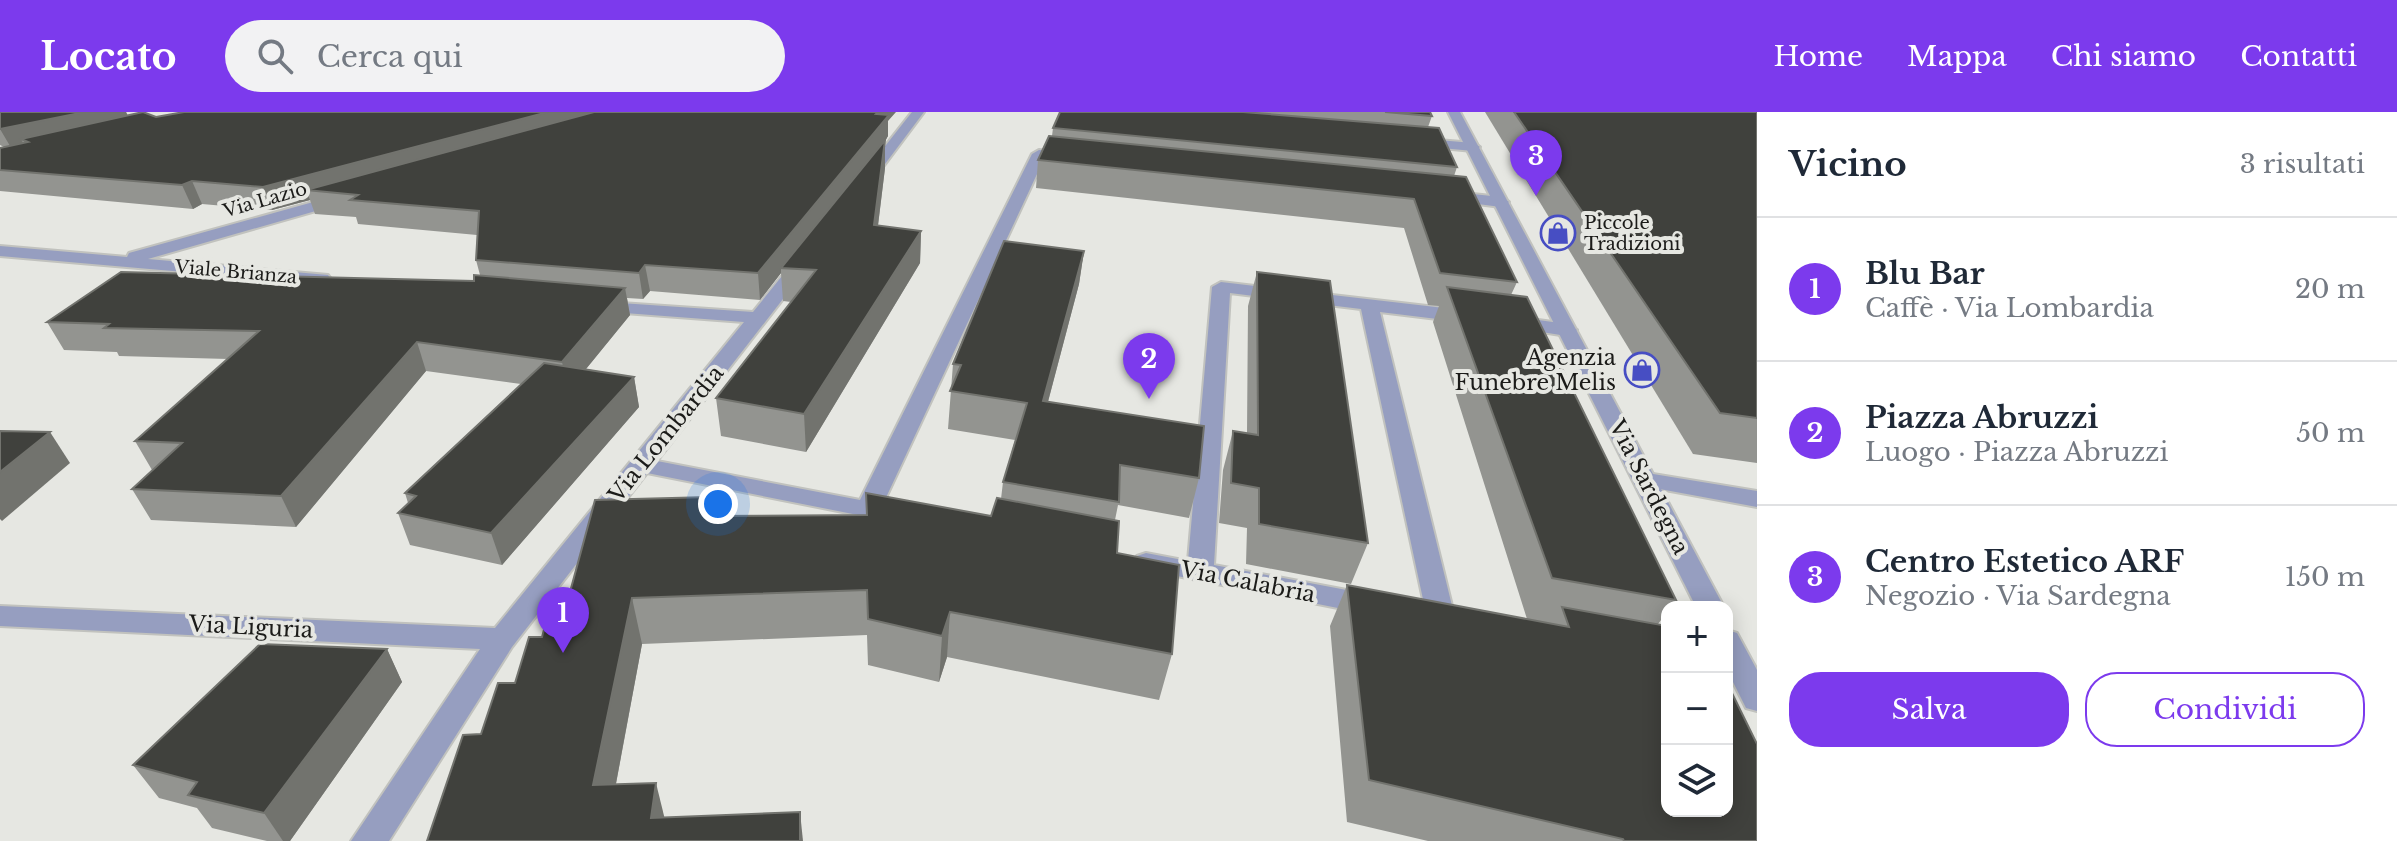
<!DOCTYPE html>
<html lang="it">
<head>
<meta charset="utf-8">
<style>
	:root { --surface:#fff; --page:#f2f2f3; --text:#1f2937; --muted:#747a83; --line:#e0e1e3; --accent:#7c3aed }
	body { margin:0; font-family:"Libre Baskerville",serif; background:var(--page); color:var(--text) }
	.controls { position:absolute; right:24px; bottom:24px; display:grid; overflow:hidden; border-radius:16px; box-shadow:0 4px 20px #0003 }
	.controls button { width:72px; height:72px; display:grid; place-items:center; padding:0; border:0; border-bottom:2px solid var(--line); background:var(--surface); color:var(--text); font:40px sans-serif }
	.you { position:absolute; left:718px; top:392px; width:28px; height:28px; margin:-20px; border:6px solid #fff; border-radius:50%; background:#1a73e8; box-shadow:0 0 0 12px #1a73e833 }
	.badge { display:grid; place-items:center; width:52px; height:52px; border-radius:50%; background:var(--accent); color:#fff; font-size:26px; font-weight:700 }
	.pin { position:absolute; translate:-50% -66px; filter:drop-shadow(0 2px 4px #0008) }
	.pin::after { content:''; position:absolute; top:42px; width:28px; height:24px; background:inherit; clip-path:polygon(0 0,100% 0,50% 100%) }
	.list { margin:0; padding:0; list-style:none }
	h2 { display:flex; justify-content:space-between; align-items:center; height:104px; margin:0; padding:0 32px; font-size:34px }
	h2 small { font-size:26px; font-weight:400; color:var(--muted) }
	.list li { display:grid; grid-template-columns:52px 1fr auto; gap:24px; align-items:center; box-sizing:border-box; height:144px; padding:0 32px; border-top:2px solid var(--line) }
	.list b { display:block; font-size:30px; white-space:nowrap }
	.list p { margin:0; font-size:26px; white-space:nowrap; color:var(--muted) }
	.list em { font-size:26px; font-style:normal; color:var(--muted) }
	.actions { display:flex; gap:16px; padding:24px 32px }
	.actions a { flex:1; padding:18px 0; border:2px solid var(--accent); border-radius:32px; text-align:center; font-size:28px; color:var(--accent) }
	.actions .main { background:var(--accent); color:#fff }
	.icon { flex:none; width:44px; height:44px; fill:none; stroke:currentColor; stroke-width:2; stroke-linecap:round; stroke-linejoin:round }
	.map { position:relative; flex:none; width:1757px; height:729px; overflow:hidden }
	header { display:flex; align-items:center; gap:48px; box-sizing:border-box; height:112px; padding:0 40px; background:var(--accent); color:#fff }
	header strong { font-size:38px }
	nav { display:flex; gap:44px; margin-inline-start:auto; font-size:28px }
	.search { width:560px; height:72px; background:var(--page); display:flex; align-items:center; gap:20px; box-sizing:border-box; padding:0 28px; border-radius:44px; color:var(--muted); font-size:30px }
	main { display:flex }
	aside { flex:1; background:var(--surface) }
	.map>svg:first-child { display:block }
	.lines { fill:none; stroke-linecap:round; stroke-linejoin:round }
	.minor-casing { stroke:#c1c2be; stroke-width:4 }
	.tertiary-casing { stroke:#c1c2be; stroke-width:4 }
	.minor { fill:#969ec0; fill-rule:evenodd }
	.tertiary { fill:#969ec0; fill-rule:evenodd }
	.wall { fill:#939490 }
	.shaded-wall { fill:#72736e }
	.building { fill:#40413d; stroke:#72736e; stroke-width:2 }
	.labels { text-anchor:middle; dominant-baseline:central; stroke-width:8; stroke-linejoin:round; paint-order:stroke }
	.far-street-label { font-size:18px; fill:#1b1b19; stroke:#e6e7e2 }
	.far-poi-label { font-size:18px; fill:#1b1b19; stroke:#e6e7e2; text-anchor:start }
	.poi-label { font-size:22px; fill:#1b1b19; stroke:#e6e7e2; text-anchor:end }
	.street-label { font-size:22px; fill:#1b1b19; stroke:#e6e7e2 }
</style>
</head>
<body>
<header>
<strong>Locato</strong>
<div class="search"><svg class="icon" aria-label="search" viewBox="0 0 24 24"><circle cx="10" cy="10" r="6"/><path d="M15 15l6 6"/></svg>Cerca qui</div>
<nav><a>Home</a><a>Mappa</a><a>Chi siamo</a><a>Contatti</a></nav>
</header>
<main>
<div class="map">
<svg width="1757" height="729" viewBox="0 0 1757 729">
	<rect width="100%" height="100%" fill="#e6e7e2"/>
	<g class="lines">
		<g class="minor-casing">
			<g id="minor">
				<path d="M912,0H924L870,72H860V66Z"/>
				<path d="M1415,26L1473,31L1480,35L1473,39L1410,33L1408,30Z"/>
				<path d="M1039,38L1073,41L1080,45L1073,49L1044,47L883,392L907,397L911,403L907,409L898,411L647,361L512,535L389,729H351L480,537L0,514V494L495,516L744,210L598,199L589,193L591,189L753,200L795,148L801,147L810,152L807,156L657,349L860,388L1032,42Z"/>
				<path d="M1444,79L1501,85L1509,90L1501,95L1439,87V81Z"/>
				<path d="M342,82L350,87L347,90L148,147L328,163L331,167L328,171L322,172L0,144V134L127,145L129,141Z"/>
				<path d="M1221,170L1470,199L1479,205L1470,211L1380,200L1455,506L1451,513L1441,516L1431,513L1427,506L1361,197L1230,181L1214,453L1373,483L1383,486L1387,493L1383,500L1373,503L1137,456L1133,450L1137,444L1146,441L1188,449L1212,175Z"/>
				<path d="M1510,204L1567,212L1577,218L1567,224L1503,214L1500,210L1503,206Z"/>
				<path d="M1647,361L1757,379V395L1638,373L1635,368L1638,363Z"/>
			</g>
		</g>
		<g class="tertiary-casing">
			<g id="tertiary">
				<path d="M1448,0H1460L1724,495H1696Z"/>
				<path d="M1727,518L1737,521L1757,558V599L1746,596L1727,558Z"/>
			</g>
		</g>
		<use href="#minor" class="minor"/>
		<use href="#tertiary" class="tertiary"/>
	</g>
	<g class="wall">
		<path d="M0,0H126L128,4L156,5L888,9V24L885,29V56L878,114L921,119L920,151L806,340L721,324L716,286L791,190L783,189L781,161L760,188L650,179L643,187L627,186L630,203L586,257L634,265L639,295L502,453L410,433L398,401L408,391L405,381L521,272L426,259L296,415L151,408L132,377L152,358L135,329L228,247L119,244L117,240L64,238L47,210L474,169L480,163L476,148L477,123L358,112L356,105L315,102L310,88L272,98L202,92L193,97L0,79V36L4,35L0,33Z"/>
		<path d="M1060,0H1430L1432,4L1428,15L1457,55L1454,64L1517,170L1511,183L1676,488L1671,495H1667V500L1658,512L1757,729H1428L1347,710L1330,514L1347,473L1527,507L1433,210L1439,194L1428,193L1404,116L1036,76L1038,48L1052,24L1053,16Z"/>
		<path d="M1485,0H1757V351L1693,342Z"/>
		<path d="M1084,139L1079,172L1048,290L1199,366L1189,406L1118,393L1115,408L1117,441L1172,542L1159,588L947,545L939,570L868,553L867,523L642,532L616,672L664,706L803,729H427L481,622L515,571L542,525L570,480L709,385L711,404H991L1001,387L1003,370L1015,328L948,317L953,252Z"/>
		<path d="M1257,160L1368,431L1351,472L1246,452L1247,416L1219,411L1223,358L1233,319L1247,321L1248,194Z"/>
		<path d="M387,537L402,570L290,729H267L212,716L197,696L159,686L133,653Z"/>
	</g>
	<g class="shaded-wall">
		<path d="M85,0H126L132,13L28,30L21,27L26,36L13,39L0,17Z"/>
		<path d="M548,0H628L306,78L310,88L272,98L263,75Z"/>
		<path d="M878,0H896L888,9V24L885,29V56L874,145L781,156V161L760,188L758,161Z"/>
		<path d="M192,69L202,92L193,97L182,73Z"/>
		<path d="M921,119L920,151L806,340L804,302Z"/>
		<path d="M1084,139L1079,172L1038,327L1043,289Z"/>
		<path d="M645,153L650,179L643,187L639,161Z"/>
		<path d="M625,176L630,203L568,279L562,250Z"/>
		<path d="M417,230L426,259L296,415L281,384Z"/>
		<path d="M634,265L639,295L502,453L491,421Z"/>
		<path d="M50,320L70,351L2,409L0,407V360Z"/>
		<path d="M709,385L715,430L705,404Z"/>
		<path d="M632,486L642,532L607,719L593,673Z"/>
		<path d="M950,500L947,545L939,570L942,524Z"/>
		<path d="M387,537L402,570L290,729H283L264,701Z"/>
		<path d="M656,671L667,716L651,706Z"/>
		<path d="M800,700L803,729H800Z"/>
	</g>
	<g class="building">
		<path d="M0,0H85L0,17Z"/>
		<path d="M143,0L156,5L184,0H548L263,75L192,69L182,73L0,58V36L28,30L21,27Z"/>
		<path d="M594,0H878L876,2L889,3L758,161L645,153L639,161L476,148L479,99L350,88L358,83L306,78Z"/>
		<path d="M1060,0H1243L1439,16L1457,55L1053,16Z"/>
		<path d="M1385,0H1430L1432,4Z"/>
		<path d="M1514,0H1757V306L1720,301Z"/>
		<path d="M1049,24L1466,65L1517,170L1440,161L1414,87L1038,48Z"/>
		<path d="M885,28L874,113L921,119L804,302L716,286L816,158L781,156Z"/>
		<path d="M1004,129L1084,139L1043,289L1204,314L1199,366L1120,353L1119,390L1003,370L1027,291L950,279L961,253L953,252Z"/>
		<path d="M121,160L474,169V163L625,176L562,250L417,230L281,384L132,377L182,331L135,329L259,219L104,216L109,212L47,210Z"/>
		<path d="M1257,160L1330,169L1368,431L1259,412V376L1231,371L1233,319L1258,323Z"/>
		<path d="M1447,175L1527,185L1676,488L1552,466Z"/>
		<path d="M544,251L634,265L491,421L398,401L416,384L405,381Z"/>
		<path d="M0,319L50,320L0,360Z"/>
		<path d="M866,381L991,404L997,386L1119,409L1117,441L1179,453L1172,542L950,500L942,524L868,507L867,478L632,486L593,673L656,671L651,706L800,700V729H427L463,623L481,622L498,571H515L529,525H542L554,481L570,480L595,388L709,385L705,404L867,403Z"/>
		<path d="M1347,473L1569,515L1562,495L1667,514V699H1727V571L1757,632V729H1624L1623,727L1369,668Z"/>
		<path d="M260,532L387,537L264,701L188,683L197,670L133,653Z"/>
	</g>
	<defs>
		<g id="shop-ring" transform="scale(1.8)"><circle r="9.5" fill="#e6e7e2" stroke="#474ec3" stroke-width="1.5"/><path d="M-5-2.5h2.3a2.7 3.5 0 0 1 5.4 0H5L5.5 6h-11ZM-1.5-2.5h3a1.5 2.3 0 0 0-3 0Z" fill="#474ec3"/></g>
	</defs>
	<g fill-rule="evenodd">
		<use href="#shop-ring" x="1558" y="121"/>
		<use href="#shop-ring" x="1642" y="258"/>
	</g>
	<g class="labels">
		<g class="far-street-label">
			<text transform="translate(265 88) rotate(-16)">Via Lazio</text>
			<text transform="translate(236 160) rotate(5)">Viale Brianza</text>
		</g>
		<g class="far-poi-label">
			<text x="1584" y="111">Piccole<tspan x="1584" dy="21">Tradizioni</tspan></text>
		</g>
		<g class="poi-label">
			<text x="1616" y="245">Agenzia<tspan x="1616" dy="25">Funebre Melis</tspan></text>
		</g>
		<g class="street-label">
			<text transform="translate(666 322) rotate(-51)">Via Lombardia</text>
			<text transform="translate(1649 375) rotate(63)">Via Sardegna</text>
			<text transform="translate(1248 470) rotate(11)">Via Calabria</text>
			<text transform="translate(251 515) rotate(3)">Via Liguria</text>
		</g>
	</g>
</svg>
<div class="controls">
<button>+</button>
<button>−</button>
<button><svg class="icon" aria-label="layers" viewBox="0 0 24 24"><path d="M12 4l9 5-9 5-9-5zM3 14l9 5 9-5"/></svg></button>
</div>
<div class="you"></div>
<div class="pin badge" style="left:563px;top:541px">1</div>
<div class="pin badge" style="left:1149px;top:287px">2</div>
<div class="pin badge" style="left:1536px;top:84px">3</div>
</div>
<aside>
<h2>Vicino<small>3 risultati</small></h2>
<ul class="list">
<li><span class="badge">1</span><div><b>Blu Bar</b><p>Caffè · Via Lombardia</p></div><em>20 m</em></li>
<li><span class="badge">2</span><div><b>Piazza Abruzzi</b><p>Luogo · Piazza Abruzzi</p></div><em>50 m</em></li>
<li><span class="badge">3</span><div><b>Centro Estetico ARF</b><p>Negozio · Via Sardegna</p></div><em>150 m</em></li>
</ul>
<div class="actions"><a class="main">Salva</a><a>Condividi</a></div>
</aside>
</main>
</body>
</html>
